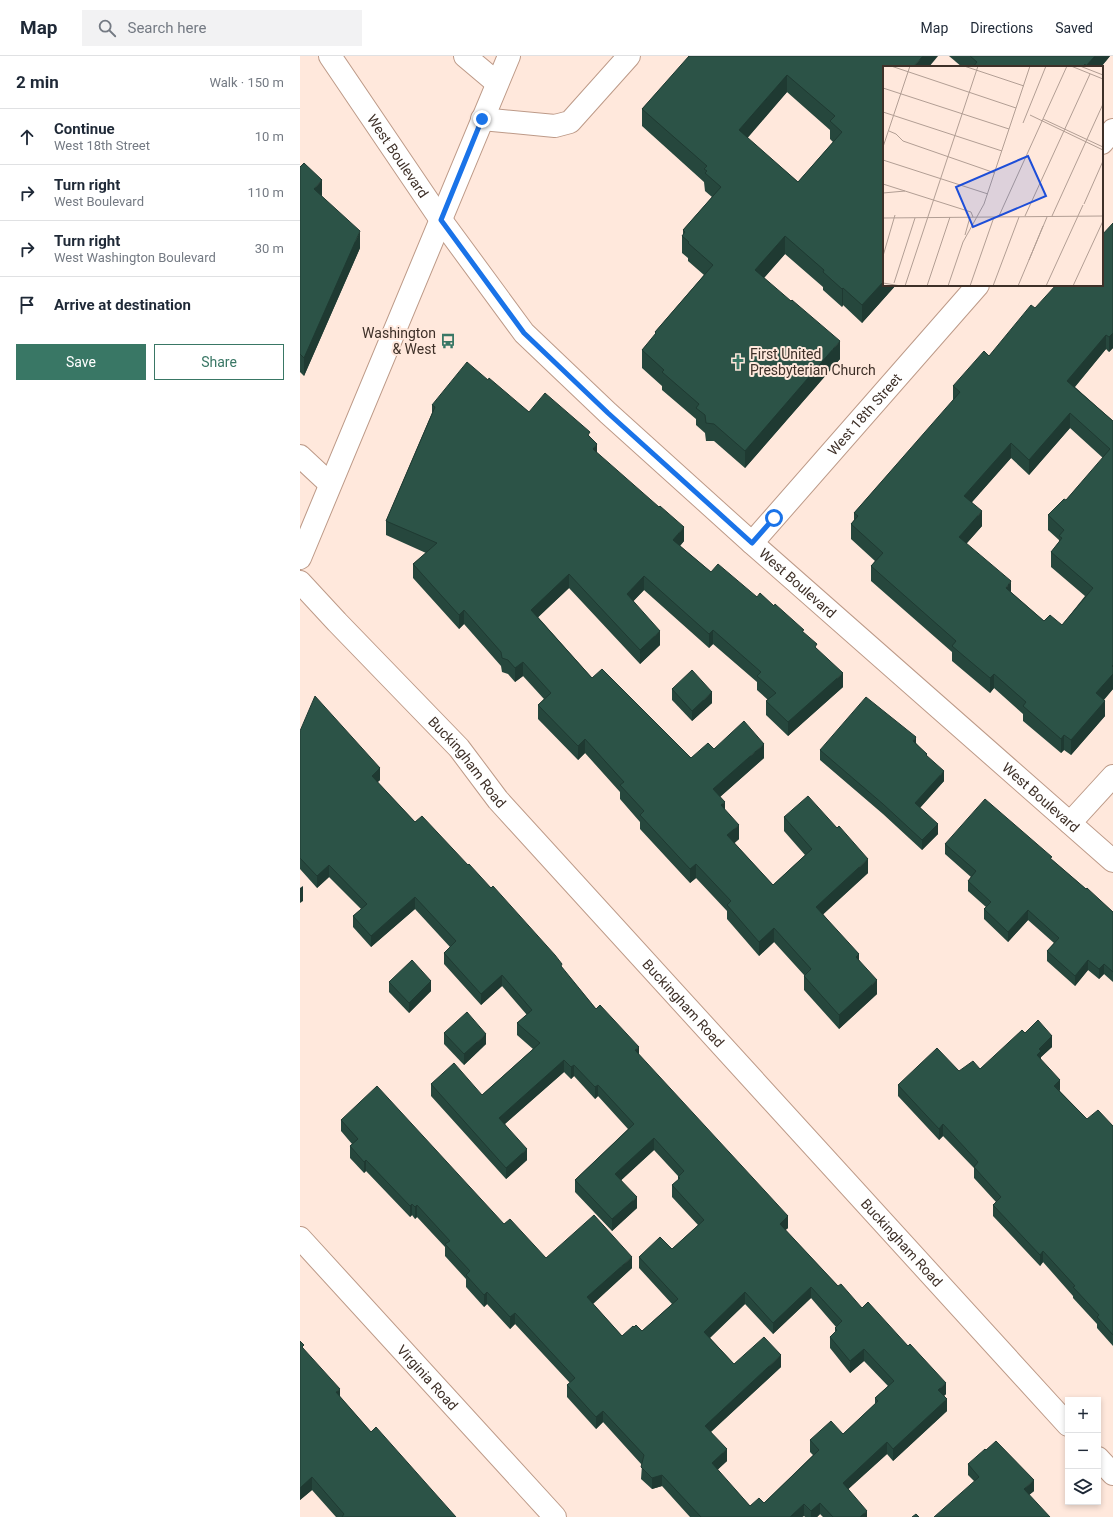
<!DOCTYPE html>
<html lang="en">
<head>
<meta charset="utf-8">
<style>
	:root { --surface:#fff; --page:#f2f2f3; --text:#1f2937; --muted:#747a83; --line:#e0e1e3; --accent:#397765 }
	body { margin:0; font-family:Roboto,sans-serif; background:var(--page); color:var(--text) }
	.controls { position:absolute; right:12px; bottom:12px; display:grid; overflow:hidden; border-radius:0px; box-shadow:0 2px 6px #0003 }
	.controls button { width:36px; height:36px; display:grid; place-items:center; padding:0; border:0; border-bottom:1px solid var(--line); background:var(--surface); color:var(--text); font:20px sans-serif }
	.stop { position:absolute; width:12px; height:12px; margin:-9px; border:3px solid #1a73e8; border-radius:50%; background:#fff }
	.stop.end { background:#1a73e8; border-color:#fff; box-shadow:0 1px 4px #0008 }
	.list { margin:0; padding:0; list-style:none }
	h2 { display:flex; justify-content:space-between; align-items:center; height:52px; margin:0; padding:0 16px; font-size:17px }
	h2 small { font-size:13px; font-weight:400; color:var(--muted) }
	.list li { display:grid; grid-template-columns:26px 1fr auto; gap:12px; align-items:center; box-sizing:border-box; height:56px; padding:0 16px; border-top:1px solid var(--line) }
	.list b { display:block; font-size:15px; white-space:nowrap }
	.list p { margin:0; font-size:13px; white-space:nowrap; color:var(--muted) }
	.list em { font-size:13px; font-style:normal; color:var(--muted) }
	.actions { display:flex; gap:8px; padding:12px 16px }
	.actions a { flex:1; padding:9px 0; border:1px solid var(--accent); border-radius:0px; text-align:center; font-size:14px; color:var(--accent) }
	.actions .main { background:var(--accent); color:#fff }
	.icon { flex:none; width:22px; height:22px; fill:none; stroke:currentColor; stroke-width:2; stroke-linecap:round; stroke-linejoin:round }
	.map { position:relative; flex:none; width:813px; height:1461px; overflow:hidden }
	header { display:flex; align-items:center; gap:24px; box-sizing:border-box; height:56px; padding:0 20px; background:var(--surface); border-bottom:1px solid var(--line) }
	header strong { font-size:19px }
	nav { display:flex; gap:22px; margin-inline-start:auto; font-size:14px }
	.search { width:280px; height:36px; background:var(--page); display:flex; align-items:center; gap:10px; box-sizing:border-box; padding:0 14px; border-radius:0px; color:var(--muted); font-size:15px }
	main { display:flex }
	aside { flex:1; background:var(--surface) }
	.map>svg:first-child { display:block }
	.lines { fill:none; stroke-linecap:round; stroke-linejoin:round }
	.minor-casing { stroke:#bd9a88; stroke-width:24 }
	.major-casing { stroke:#bd9a88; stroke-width:24 }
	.minor { stroke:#fff; stroke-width:22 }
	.major { stroke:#fff; stroke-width:22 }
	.wall { fill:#26473d; fill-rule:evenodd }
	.shaded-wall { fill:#1f3a32 }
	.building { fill:#2c5347; stroke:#1f3a32; fill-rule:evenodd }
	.route { stroke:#1a73e8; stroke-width:5 }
	.labels { text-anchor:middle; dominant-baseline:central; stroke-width:4; stroke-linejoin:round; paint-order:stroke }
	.street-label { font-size:14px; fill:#3e3028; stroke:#ffe8dc }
	.poi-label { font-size:14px; fill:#3e3028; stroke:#ffe8dc; text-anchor:end }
	.inset-road { fill:none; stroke:#b29e94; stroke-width:1 }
	.view { fill:#1d4ed8; fill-opacity:0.15; stroke:#1d4ed8; stroke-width:2 }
	.inset-edge { fill:none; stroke:#3e3028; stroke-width:2 }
</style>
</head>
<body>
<header>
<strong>Map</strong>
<div class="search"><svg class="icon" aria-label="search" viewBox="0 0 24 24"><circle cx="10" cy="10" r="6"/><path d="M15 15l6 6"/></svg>Search here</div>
<nav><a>Map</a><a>Directions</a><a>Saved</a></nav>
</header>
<main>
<aside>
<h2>2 min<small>Walk · 150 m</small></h2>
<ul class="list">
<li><svg class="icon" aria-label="ahead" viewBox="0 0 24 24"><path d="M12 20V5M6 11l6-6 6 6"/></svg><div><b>Continue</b><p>West 18th Street</p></div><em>10 m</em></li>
<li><svg class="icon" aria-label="right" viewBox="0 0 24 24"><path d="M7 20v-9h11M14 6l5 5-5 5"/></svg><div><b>Turn right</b><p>West Boulevard</p></div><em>110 m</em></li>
<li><svg class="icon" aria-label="right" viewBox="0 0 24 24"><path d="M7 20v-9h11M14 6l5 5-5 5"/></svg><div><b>Turn right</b><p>West Washington Boulevard</p></div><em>30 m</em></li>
<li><svg class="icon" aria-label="arrive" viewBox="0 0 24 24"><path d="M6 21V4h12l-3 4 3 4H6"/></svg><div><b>Arrive at destination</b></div></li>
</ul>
<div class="actions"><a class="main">Save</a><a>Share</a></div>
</aside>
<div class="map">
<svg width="813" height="1461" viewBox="0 0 813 1461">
	<rect width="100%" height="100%" fill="#ffe8dc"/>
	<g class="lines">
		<g class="minor-casing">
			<g id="minor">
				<path id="s1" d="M30,0L141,164L224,277L308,357L452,487L813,805"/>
				<path d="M165,0L197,27"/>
				<path d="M182,63L255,70L270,66L329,0"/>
				<path d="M802,87L813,74"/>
				<path d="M0,400L30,428"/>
				<path id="s2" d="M452,487L678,229"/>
				<path id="s3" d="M0,526L37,566L159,692L198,744L768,1369"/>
				<path d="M770,767L813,720"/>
				<path id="s4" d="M0,1182L255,1461"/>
				<path d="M798,1402L813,1418"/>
			</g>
		</g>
		<g class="major-casing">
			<path id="major" d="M0,502L209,0"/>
		</g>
		<use href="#minor" class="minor"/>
		<use href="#major" class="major"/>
	</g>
	<g class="wall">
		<path d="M388,0H638L584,11V229H596L562,267L543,249L542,251L523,234V231L485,198L464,222L540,303L445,412L414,385H406L405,377L396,369V363L362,334V330L342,312V294L355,279V276L404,219L388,205V202L382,197V180L383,179V174L412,141L405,135L404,126L342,70V53L388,2ZM487,36L530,74V83L533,86L498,126L447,82Z"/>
		<path d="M649,0H810L801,11H662Z"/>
		<path d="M0,111L60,192L4,320L0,316Z"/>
		<path d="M813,167V292L809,296L806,293L775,331L813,365V633L804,644L805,660L771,699L764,694L761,697L723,665V658L694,632L690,637L652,605V596L571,525V510L575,505L551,483V468L554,464V457L653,345V330L689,300L735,252L802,229ZM770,372L803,402L766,444L748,459V474L759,484V486L751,496V511L785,540L762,569L744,565L711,536L666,488L682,470L672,446L711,402L729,419Z"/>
		<path d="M188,324L229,356L290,381L297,397L384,485L380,490L411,516L457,541L504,577L517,593L543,631L488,680L466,659V645L468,644L457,634V626L413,588L409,592L344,534L333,545L360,589L340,608L269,532L238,561L292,622L391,702L414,693L464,702L420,741L425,754L439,783L434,787L473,829L505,799L484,775V761L568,817L523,858L559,904L577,938L539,973L504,934V919L474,886L459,900L427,863V855L396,822L390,827L340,773V766L320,743V736L285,697L278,704L238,663V649L244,643L223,620L215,626L208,618L202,616L201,610L164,568L159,573L113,522V508L126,497L86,479V465L132,357V349Z"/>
		<path d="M372,633L412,647L392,665L372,644Z"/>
		<path d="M0,675L80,724L77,726L115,766L262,912L296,953L339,999L488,1172L485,1174L538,1230L562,1252L646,1338L644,1340L647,1355L593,1405L587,1398L548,1433L567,1461H523L520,1458L517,1461H505L504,1460L502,1461H390L362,1430L352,1433L341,1423L342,1409L303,1366L296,1373L267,1341V1329L270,1327L215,1268L210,1273L187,1248L184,1251L166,1231V1223L145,1200V1191L117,1161L115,1163L112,1159L110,1161L66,1115L64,1117L50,1102V1090L52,1088L41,1075V1064L204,1168L246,1202L332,1212L293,1248L322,1280L334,1271L342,1275L372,1248L339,1212V1201L372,1193L398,1169L372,1141V1129L378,1124V1120L354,1094L321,1124L337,1152L312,1175L275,1136V1124L328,1073L298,1040L295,1043L274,1020L271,1023L264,1016L205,1068L227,1104L206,1123L131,1040V1028L182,1039L233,993L217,979V967L227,959L202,930L181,949L144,908V897L150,891L115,853L71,891L53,871V860L61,853L29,821L17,832L0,813ZM511,1242L536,1271L535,1272V1276L530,1281V1292L550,1317L564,1305L588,1330L575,1342V1348L543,1378L510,1384V1396L513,1399L464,1447L450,1450L417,1414L427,1405L411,1376L481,1311L434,1308L410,1282L445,1248L473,1278Z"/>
		<path d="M616,687L627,700L644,725L620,752L638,778L622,794L583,758L520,704V694Z"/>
		<path d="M645,788L752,804L813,856V926L804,918L799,923L788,914L775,930L747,905V895L754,887L728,864L708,886L684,863V853L686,851L668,835V825L671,821L645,798Z"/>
		<path d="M89,926L131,935L109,957L89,936Z"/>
		<path d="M144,977L186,988L164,1009L144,988Z"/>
		<path d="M725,977L752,991L741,1001V1004L760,1035L787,1063L813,1070V1290L797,1272V1268L773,1242V1240L743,1206L740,1210L693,1160V1149L696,1146L674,1122V1112L643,1080L639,1084L598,1040V1029L659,1015L680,1013Z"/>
		<path d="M0,1285L4,1294L40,1341L71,1376L156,1461H36L12,1434L0,1444Z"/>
		<path d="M668,1408L734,1435L729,1439L674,1425L668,1419Z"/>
	</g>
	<g class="shaded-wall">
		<path d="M623,0H638L629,11H613Z"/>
		<path d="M795,0H810L801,11H786V10Z"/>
		<path d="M487,19V36L439,92V74Z"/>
		<path d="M22,124V142L14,133Z"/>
		<path d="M60,175V192L4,320V302Z"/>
		<path d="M485,180V198L455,232V214Z"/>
		<path d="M584,225V229H596L562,267V249Z"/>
		<path d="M543,232V249L542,251V233Z"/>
		<path d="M813,277V292L809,296V281Z"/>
		<path d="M806,279V293L767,340V325Z"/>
		<path d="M540,285V303L445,412V395Z"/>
		<path d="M770,357V372L729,419V404Z"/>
		<path d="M711,387V402L664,455V440Z"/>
		<path d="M297,388V402L293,393Z"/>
		<path d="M682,455V470L659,496V481Z"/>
		<path d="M384,471V485L373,498V484Z"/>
		<path d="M269,518V532L231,568V554Z"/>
		<path d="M344,520V534L327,552V538Z"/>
		<path d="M711,525V540L706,532Z"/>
		<path d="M164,554V568L159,573V559Z"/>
		<path d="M413,574V588L409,592V578Z"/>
		<path d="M360,575V589L340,608V594Z"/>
		<path d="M223,606V620L215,626V612Z"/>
		<path d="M813,609V633L796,652V637Z"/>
		<path d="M543,617V631L488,680V666Z"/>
		<path d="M694,618V632L690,637V622Z"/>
		<path d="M412,636V647L392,665V655Z"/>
		<path d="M805,645V660L771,699V684Z"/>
		<path d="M764,679V694L761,697V683Z"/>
		<path d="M616,681V691L613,685Z"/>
		<path d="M285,683V697L278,704V690Z"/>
		<path d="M464,688V702L413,747V733Z"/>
		<path d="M80,712V724L72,732V720Z"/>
		<path d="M644,715V725L615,757V747Z"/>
		<path d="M425,746V760L421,749Z"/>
		<path d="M638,768V778L622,794V784Z"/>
		<path d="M439,769V783L427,794V779Z"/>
		<path d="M568,803V817L516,865V851Z"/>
		<path d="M396,808V822L390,827V813Z"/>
		<path d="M29,809V821L17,832V820Z"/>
		<path d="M3,830V845L0,847V832Z"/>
		<path d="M115,841V853L71,891V880Z"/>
		<path d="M728,854V864L708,886V876Z"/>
		<path d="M474,872V886L459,900V886Z"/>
		<path d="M559,898V912L556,901Z"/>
		<path d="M788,904V914L775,930V920Z"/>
		<path d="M804,908V918L799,923V913Z"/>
		<path d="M202,919V930L181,949V938Z"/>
		<path d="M577,924V938L539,973V959Z"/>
		<path d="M131,925V935L109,957V947Z"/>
		<path d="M186,978V988L164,1009V998Z"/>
		<path d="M752,980V991L741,1001V1006L737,999L739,993Z"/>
		<path d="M339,991V1002L335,994Z"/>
		<path d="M264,1004V1016L199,1073V1062Z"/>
		<path d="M274,1009V1020L271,1023V1011Z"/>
		<path d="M760,1024V1035L754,1030Z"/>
		<path d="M298,1029V1040L295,1043V1031Z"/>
		<path d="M643,1068V1080L639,1084V1073Z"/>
		<path d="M354,1082V1094L315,1130V1118Z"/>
		<path d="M227,1093V1104L206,1123V1112Z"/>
		<path d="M66,1104V1115L64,1117V1106Z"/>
		<path d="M337,1141V1152L312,1175V1163Z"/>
		<path d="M112,1148V1159L110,1161V1150Z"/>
		<path d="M117,1149V1161L115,1163V1151Z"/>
		<path d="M488,1160V1172L480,1179V1168Z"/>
		<path d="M743,1195V1206L740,1210V1199Z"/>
		<path d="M332,1201V1212L287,1253V1241Z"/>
		<path d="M511,1231V1242L473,1278V1267Z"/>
		<path d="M187,1236V1248L184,1251V1239Z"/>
		<path d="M445,1236V1248L404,1287V1276Z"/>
		<path d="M215,1257V1268L210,1273V1261Z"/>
		<path d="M564,1293V1305L550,1317V1305Z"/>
		<path d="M481,1299V1311L405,1381V1370Z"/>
		<path d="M646,1327V1338L638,1345V1334Z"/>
		<path d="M40,1333V1346L36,1336Z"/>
		<path d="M647,1343V1355L593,1405V1393Z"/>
		<path d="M303,1355V1366L296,1373V1361Z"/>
		<path d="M587,1386V1398L543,1438V1427Z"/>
		<path d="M427,1393V1405L412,1419V1407Z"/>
		<path d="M362,1419V1430L352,1433V1422Z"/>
		<path d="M12,1421V1434L0,1444V1432Z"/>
		<path d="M734,1424V1435L724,1443V1433Z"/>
		<path d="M520,1447V1458L517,1461H511V1455Z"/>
		<path d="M504,1448V1460L502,1461H490Z"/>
		<path d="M567,1455V1461H560Z"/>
	</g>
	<g class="building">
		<path d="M389,0H623L613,11H584V225L562,249L543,232L542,233L523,216L524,214L485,180L455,214L491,245L492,244L540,285L445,395L414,368L406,367L405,359L396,352L399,348L362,316L364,314L342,294L356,277L355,276L413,209L388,187L389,186L382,180L385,176L383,174L421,131L405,117L407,115L404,113L407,110L342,53ZM487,19L535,60L530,65L542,76L498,126L439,74Z"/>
		<path d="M670,0H795L786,10L785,8L782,11H673L677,6Z"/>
		<path d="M4,107L22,124L14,133L60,175L4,302L0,298V111Z"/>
		<path d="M813,167V277L809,281L806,279L767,325L813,365V609L812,610L813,611V618L796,637L805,645L771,684L764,679L761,683L723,650L726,646L694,618L690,622L652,590L656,585L571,510L583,497L551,468L558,460L554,457L660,336L653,330L684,295L689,300L731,249L735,252L756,229H802V179ZM770,357L810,393L766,444L764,443L748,459L764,474L759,480L762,482L751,496L793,532L762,569L750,559L744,565L706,532L711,525L659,481L682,455L664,440L711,387L729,404Z"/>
		<path d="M167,306L188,324L189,322L229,356L245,337L290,376L288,379L297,388L293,393L359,451L360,450L384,471L373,484L411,516L418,508L457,541L460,537L474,550L475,548L504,574L502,575L517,588L515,591L543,617L488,666L466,645L476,637L457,620L461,616L413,574L409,578L344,520L327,538L360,575L340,594L269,518L231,554L292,622L302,613L391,702L408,687L414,693L444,665L464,688L413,733L425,746L421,749L439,769L427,779L473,829L512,793L484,761L508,740L537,772L539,770L568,803L516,851L559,898L556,901L577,924L539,959L504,920L511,913L474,872L459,886L427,849L431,845L396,808L390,813L340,759L344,755L320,729L324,726L285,683L278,690L238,649L251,637L223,606L215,612L208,604L202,602L201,596L164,554L159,559L113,508L137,487L86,465L135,351L132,349Z"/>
		<path d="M392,614L412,636L392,655L372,633Z"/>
		<path d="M15,640L80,712L72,720L115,766L122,760L168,809L169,808L191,832L193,830L255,899L262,908L261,910L296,953L300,949L339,991L335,994L488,1160L480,1168L538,1230L541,1228L562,1252L568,1246L608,1290L610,1288L646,1327L638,1334L647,1343L593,1393L587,1386L543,1427L567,1455L560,1461H533L520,1447L511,1455L504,1448L490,1461H401L362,1419L352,1422L341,1411L344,1399L303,1355L296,1361L267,1329L275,1322L215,1257L210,1261L187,1236L184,1239L166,1219L170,1215L145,1188L150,1185L117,1149L115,1151L112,1148L110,1150L66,1104L64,1106L50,1090L58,1083L41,1064L77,1030L204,1168L210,1163L246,1202L294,1159L332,1201L287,1241L322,1280L333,1270L334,1271L336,1269L342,1275L378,1243L339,1201L360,1181L372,1193L404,1164L372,1129L380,1122L378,1121L384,1115L354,1082L315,1118L337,1141L312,1163L275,1124L334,1068L298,1029L295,1031L274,1009L271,1011L264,1004L199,1062L227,1093L206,1112L131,1028L154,1007L182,1039L240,987L217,967L232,954L202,919L181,938L144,897L156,885L115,841L71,880L53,860L67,848L29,809L17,820L0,802V675ZM511,1231L542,1265L535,1272L537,1274L530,1281L550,1305L564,1293L594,1325L575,1342L578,1345L543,1378L531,1365L510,1384L519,1394L464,1447L459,1442L450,1450L412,1407L427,1393L405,1370L481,1299L464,1281L434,1308L404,1276L445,1236L473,1267Z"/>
		<path d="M566,641L616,681L613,685L627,698L626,699L644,715L615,747L638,768L622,784L583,748L520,694Z"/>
		<path d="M685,743L752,801L750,802L786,833L787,832L813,856V916L804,908L799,913L788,904L775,920L747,895L759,882L728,854L708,876L684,853L691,846L668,825L676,815L645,788Z"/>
		<path d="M112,904L131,925L109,947L89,926Z"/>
		<path d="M167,956L186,978L164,998L144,977Z"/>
		<path d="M738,964L752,980L739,993L741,995L737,999L760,1024L754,1030L787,1063L798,1054L813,1070V1279L797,1261L799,1259L773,1231L775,1230L743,1195L740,1199L693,1149L701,1141L674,1111L678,1106L643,1068L639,1073L598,1029L637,992L659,1015L673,1005L680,1013L722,974L725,977Z"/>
		<path d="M0,1285L4,1289L2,1291L40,1333L36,1336L71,1376L76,1371L156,1461H42L44,1458L12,1421L0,1432Z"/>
		<path d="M696,1385L734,1424L724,1433L750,1461H634L679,1421L668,1408L685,1393L686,1394Z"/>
		<path d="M616,1458L619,1461H612Z"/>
	</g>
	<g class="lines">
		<path class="route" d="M182,63L141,164L224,277L308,357L452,487L474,462"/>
	</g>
	<defs>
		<g id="bus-bare" transform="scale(1.2)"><path d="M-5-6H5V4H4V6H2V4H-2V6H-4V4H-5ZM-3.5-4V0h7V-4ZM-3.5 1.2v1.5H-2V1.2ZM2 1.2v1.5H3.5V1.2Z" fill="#397765" stroke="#ffe8dc" stroke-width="2.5" paint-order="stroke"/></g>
		<g id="church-bare" transform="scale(1.2)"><path d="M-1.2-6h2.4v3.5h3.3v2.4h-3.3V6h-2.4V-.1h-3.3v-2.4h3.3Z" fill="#397765" stroke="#ffe8dc" stroke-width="2.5" paint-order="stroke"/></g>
	</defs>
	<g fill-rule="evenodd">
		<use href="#bus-bare" x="148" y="285"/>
		<use href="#church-bare" x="438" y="306"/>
	</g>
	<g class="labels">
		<g class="street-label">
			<text stroke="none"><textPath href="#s1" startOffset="121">West Boulevard</textPath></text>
			<text stroke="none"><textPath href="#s2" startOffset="171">West 18th Street</textPath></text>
			<text stroke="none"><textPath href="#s1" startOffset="709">West Boulevard</textPath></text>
			<text stroke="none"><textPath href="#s3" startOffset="246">Buckingham Road</textPath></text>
			<text stroke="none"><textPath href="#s1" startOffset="1033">West Boulevard</textPath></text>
			<text stroke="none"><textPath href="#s3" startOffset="570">Buckingham Road</textPath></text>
			<text stroke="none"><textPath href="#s3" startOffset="894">Buckingham Road</textPath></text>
			<text stroke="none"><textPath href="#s4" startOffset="189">Virginia Road</textPath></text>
		</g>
		<g class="poi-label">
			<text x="136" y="277">Washington<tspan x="136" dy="16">&amp; West</tspan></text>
			<text x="450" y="298" text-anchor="start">First United<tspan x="450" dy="16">Presbyterian Church</tspan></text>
		</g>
	</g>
	<g transform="translate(583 10)">
		<rect width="220" height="220" fill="#ffe8dc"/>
		<path class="inset-road" d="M8,0L133,42M81,0L141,20M188,0L220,13M197,0L220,9M0,22L126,63M0,46L119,85M147,49L220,84M160,53L220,81M140,57L163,0M6,65L13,68L20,75L112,107M0,81L27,0M0,94L105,128M0,118L88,146L90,151M0,127L22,125M201,138L220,95M116,150L184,0M142,150L207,8M169,150L220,38M0,152L220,150M82,169L87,151M0,190L12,149M146,194L160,160M0,217L18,220M11,217L32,152M22,220L95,0M44,220L67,151M65,220L80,176L101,138L147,0M87,220L111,151M110,220L136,151M135,220L164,151M163,220L200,139M190,220L220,155"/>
		<path class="view" d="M145,90L163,130L90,161L73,121Z"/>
		<rect width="220" height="220" class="inset-edge"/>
	</g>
</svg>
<div class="controls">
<button>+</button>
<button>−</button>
<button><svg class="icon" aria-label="layers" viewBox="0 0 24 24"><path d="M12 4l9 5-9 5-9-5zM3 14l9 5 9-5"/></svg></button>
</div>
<div class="stop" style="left:474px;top:462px"></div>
<div class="stop end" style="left:182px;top:63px"></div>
</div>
</main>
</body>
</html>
